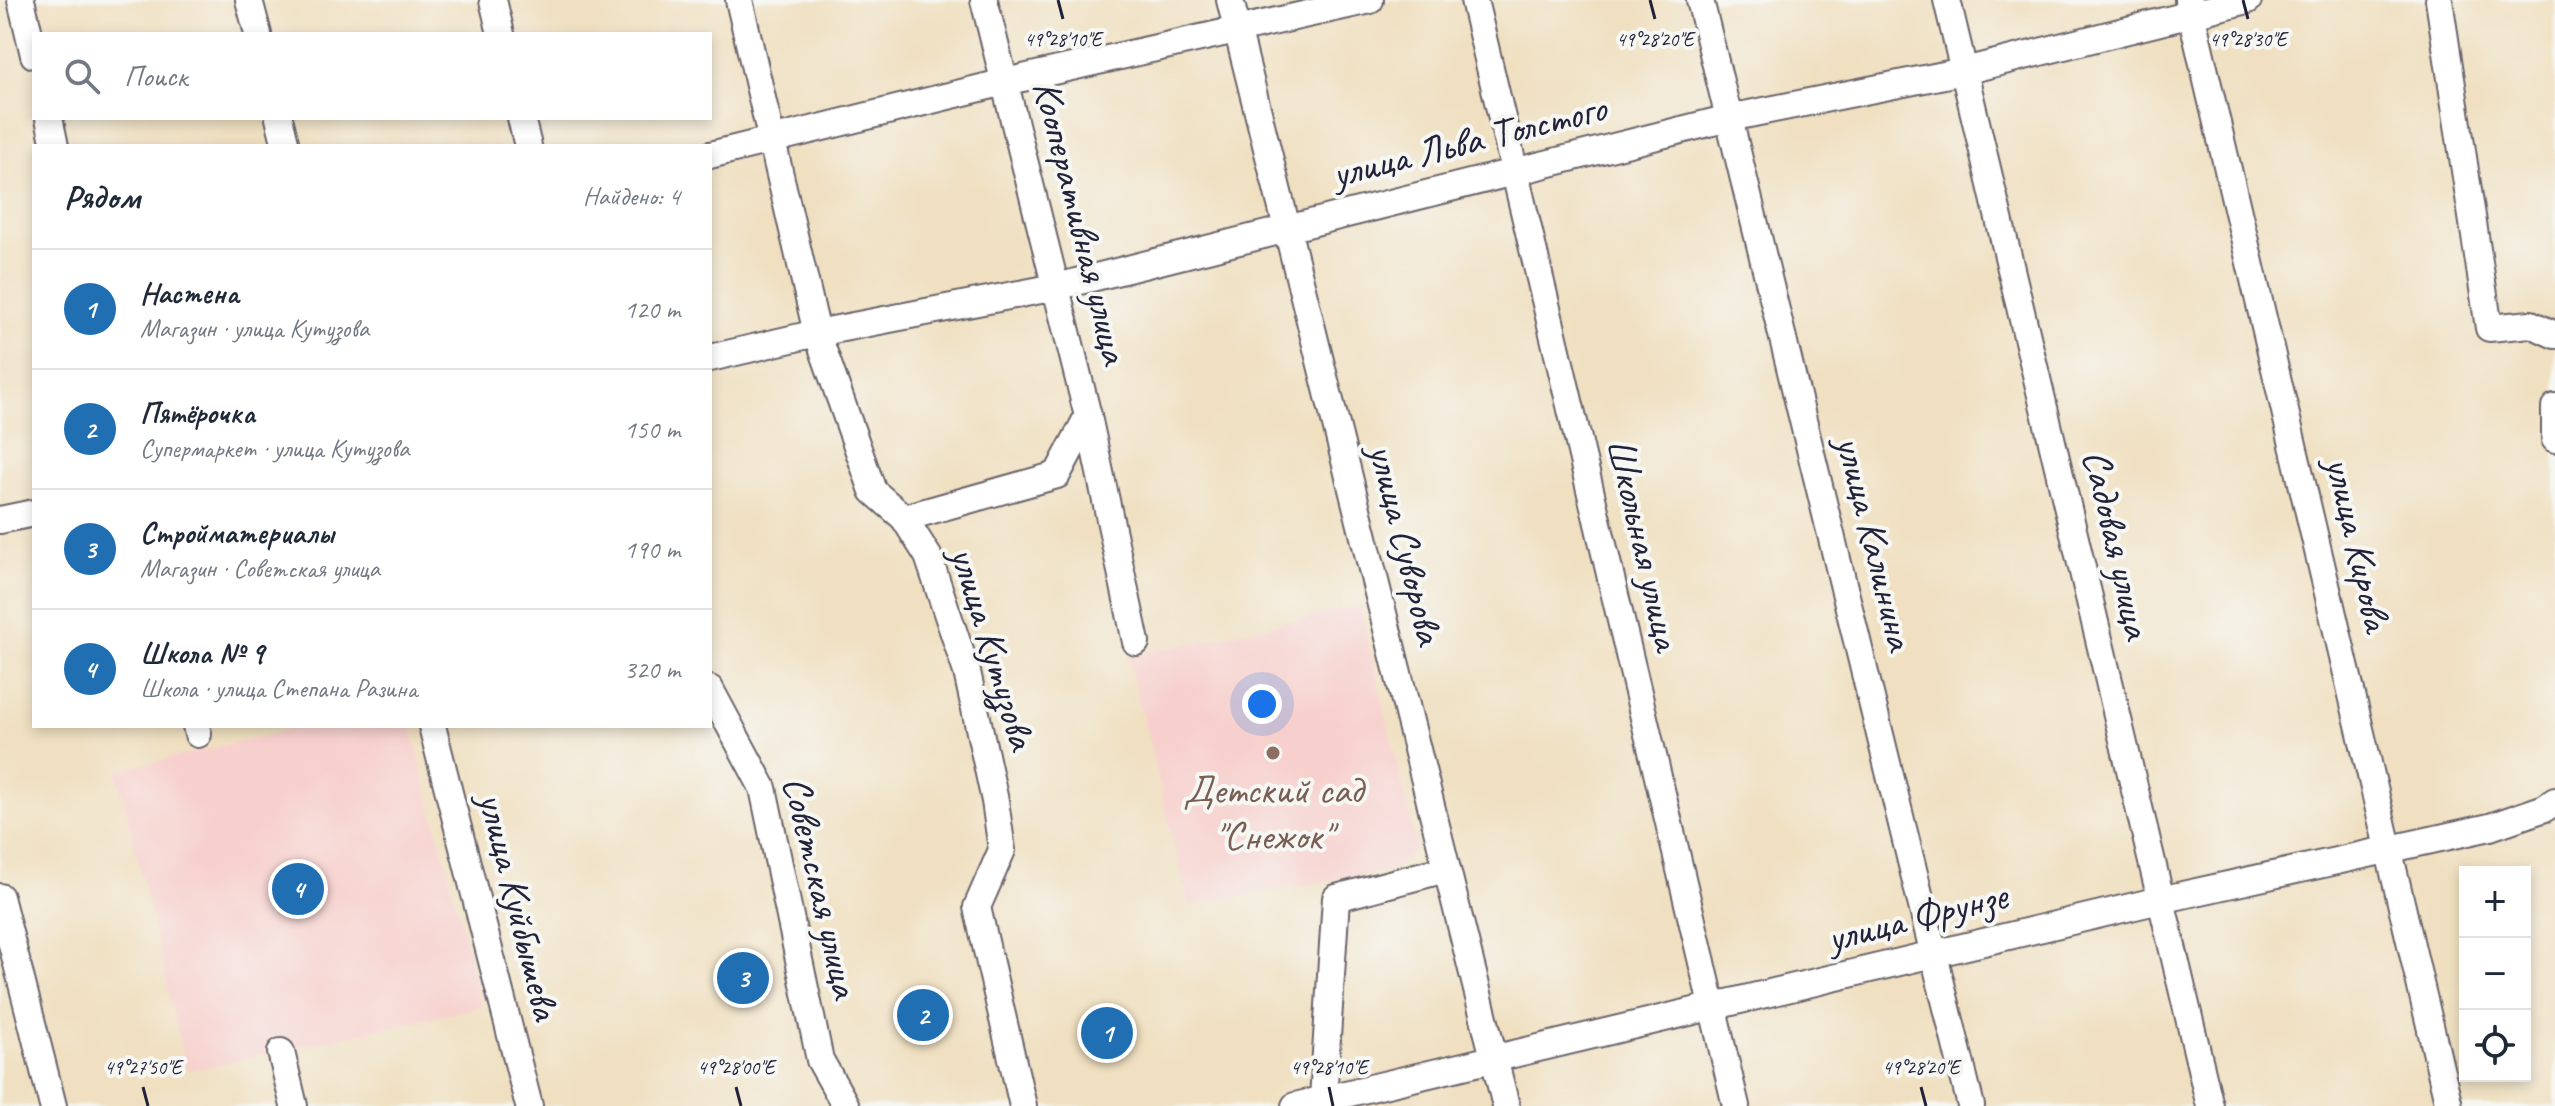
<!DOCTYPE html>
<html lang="ru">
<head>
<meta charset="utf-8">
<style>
	:root { --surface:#fff; --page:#f6f6f7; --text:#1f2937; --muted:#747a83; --line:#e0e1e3; --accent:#1f6fb2 }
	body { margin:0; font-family:Caveat,sans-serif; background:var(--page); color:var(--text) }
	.controls { position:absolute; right:24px; bottom:24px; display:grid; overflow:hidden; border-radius:0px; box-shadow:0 4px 12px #0003 }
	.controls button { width:72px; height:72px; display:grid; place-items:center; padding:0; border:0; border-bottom:2px solid var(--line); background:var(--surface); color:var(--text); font:40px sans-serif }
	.you { position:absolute; left:1262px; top:704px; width:28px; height:28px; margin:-20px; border:6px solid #fff; border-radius:50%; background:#1a73e8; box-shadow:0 0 0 12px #1a73e833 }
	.badge { display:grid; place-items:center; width:52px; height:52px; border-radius:50%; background:var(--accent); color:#fff; font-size:26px; font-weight:700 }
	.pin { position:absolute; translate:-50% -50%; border:4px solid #fff; box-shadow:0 2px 8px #0006 }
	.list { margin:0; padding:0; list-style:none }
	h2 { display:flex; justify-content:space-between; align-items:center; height:104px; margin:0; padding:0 32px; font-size:34px }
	h2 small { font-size:26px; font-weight:400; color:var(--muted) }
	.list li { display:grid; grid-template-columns:52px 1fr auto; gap:24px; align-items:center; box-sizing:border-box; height:120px; padding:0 32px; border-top:2px solid var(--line) }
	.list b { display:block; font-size:30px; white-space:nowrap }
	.list p { margin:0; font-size:26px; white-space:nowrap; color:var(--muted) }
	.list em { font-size:26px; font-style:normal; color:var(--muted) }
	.icon { flex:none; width:44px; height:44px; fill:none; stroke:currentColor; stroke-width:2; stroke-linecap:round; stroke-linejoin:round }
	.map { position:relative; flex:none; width:2555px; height:1106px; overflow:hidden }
	.search { position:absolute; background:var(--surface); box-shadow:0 4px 12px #0003; left:32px; top:32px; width:680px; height:88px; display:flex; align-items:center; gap:20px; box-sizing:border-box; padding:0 28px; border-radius:0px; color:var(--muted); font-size:30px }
	.panel { position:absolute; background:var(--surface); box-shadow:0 4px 12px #0003; left:32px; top:144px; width:680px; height:584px; border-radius:0px }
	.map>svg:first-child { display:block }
	.built { fill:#f7d0cd }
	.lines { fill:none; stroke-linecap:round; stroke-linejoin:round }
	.minor-casing { stroke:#6a646a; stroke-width:30 }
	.minor { stroke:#fff; stroke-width:26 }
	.ticks { fill:none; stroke:#22223b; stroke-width:3 }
	.education-dot { fill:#8d6e63; stroke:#f6f6f2; stroke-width:3 }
	.labels { text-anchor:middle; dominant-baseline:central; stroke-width:8; stroke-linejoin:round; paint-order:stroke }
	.street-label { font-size:40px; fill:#22223b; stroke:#f6f6f2 }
	.education-label { font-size:40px; fill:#785e54; stroke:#f6f6f2 }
	.ticks-label { font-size:20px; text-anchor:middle; fill:#22223b; stroke:#f6f6f2; stroke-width:8; stroke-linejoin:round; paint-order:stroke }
</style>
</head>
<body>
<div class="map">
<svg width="2555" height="1106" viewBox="0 0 2555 1106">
	<rect width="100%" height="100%" fill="#f6f6f2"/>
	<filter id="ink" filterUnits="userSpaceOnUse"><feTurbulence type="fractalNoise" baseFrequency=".0125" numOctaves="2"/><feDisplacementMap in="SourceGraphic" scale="16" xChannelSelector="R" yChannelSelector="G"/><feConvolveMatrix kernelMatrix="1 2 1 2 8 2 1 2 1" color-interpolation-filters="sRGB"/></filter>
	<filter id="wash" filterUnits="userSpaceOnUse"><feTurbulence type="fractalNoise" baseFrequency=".006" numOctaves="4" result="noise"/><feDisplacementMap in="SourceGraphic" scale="32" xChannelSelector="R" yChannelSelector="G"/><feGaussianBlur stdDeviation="1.8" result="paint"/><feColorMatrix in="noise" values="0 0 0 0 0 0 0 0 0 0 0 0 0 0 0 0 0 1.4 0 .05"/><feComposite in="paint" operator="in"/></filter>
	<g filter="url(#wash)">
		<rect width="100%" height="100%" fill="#f0e0c1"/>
		<g class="built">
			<path d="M1360,606L1417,848L1393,870L1189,905L1128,657Z"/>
			<path d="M305,726H411L482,1007L187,1071L117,771Z"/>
		</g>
	</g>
	<g filter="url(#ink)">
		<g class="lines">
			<g class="minor-casing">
				<g id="minor">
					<path d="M21,0L34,55"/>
					<path d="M249,0L258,34"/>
					<path d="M493,0L501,34"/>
					<path d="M739,0L817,333L873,491L904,518L928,556L967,672L995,801L1002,850L977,907L1023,1106"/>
					<path d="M1230,0L1506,1106"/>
					<path d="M1474,0L1736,1106"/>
					<path d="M1700,0L1971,1106"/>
					<path d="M1947,0L2210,1106"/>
					<path d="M2188,0L2449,1106"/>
					<path d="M2439,0L2489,328L2531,324L2555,335"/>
					<path d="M49,118L55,146"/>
					<path d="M279,118L286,146"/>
					<path d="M521,118L528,146"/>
					<path d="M710,155L1005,82L1370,0"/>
					<path d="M710,358L817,333L1056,287L1729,118L1964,71L2248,0"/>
					<path d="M2555,407V439"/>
					<path d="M1088,416L1136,642"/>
					<path d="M904,518L1057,475L1088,416L984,0"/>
					<path d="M0,520L34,513"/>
					<path d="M710,689L763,788L820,1060L846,1106"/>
					<path d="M196,726L198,734"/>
					<path d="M432,726L529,1106"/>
					<path d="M0,897L53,1106"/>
					<path d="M281,1052L294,1106"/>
					<path d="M1323,1099L1336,898L1446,869"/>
					<path d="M1295,1106L2160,900L2490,827L2545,808L2555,801"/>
				</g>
			</g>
			<use href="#minor" class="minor"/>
		</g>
	</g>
	<path class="ticks" d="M1058,0L1063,19M1650,0L1655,19M2243,0L2248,19M143,1087L148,1106M736,1087L741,1106M1329,1087L1333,1106M1921,1087L1926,1106"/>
	<circle class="education-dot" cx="1273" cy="753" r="8"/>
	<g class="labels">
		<g class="street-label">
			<text transform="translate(1469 141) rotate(-14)">улица Льва Толстого</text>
			<text transform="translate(1081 222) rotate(76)">Кооперативная улица</text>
			<text transform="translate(1875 543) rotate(76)">улица Калинина</text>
			<text transform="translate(1406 544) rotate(76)">улица Суворова</text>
			<text transform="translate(1644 544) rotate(77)">Школьная улица</text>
			<text transform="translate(2117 544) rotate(77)">Садовая улица</text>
			<text transform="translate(2358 544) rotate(77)">улица Кирова</text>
			<text transform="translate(993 648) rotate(73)">улица Кутузова</text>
			<text transform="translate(821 887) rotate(77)">Советская улица</text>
			<text transform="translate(519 906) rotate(76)">улица Куйбышева</text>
			<text transform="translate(1917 917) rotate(-14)">улица Фрунзе</text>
		</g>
		<g class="education-label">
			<text x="1273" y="790">Детский сад<tspan x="1273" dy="46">"Снежок"</tspan></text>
		</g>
	</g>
	<g class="ticks-label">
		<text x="1063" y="46">49°28'10"E</text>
		<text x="1655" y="46">49°28'20"E</text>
		<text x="2248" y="46">49°28'30"E</text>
		<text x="143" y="1074">49°27'50"E</text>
		<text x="736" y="1074">49°28'00"E</text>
		<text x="1329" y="1074">49°28'10"E</text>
		<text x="1921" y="1074">49°28'20"E</text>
	</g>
</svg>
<div class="controls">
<button>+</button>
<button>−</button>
<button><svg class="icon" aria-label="locate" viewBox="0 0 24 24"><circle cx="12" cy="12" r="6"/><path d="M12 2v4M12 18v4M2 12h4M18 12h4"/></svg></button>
</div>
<div class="you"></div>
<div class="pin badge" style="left:1107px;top:1033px">1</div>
<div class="pin badge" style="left:923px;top:1015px">2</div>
<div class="pin badge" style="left:743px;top:978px">3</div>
<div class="pin badge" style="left:298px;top:889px">4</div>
<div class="search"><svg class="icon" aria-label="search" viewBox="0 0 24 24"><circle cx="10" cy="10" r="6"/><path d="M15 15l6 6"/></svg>Поиск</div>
<section class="panel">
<h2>Рядом<small>Найдено: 4</small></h2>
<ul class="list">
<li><span class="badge">1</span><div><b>Настена</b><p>Магазин · улица Кутузова</p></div><em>120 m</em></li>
<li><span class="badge">2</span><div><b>Пятёрочка</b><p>Супермаркет · улица Кутузова</p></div><em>150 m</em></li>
<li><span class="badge">3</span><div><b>Стройматериалы</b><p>Магазин · Советская улица</p></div><em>190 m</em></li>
<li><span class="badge">4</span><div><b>Школа № 9</b><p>Школа · улица Степана Разина</p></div><em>320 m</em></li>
</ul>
</section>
</div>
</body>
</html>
